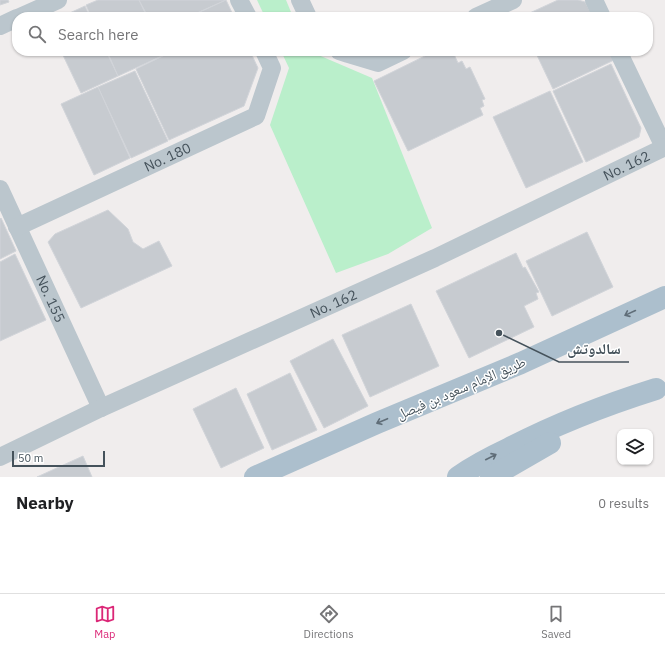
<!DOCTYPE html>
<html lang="en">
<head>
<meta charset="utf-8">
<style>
	:root { --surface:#fff; --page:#f2f2f2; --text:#202124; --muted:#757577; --line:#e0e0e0; --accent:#db2777 }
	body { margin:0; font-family:"IBM Plex Sans","Noto Naskh Arabic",sans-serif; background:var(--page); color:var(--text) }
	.controls { position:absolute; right:12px; bottom:12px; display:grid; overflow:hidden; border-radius:8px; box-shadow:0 1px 3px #0004 }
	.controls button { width:36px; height:36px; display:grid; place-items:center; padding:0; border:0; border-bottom:1px solid var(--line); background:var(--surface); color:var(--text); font:20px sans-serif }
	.scale { position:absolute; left:12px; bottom:10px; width:93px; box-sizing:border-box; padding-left:4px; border:2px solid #45525b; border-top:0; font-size:11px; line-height:14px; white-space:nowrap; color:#45525b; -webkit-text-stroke:3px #fff; paint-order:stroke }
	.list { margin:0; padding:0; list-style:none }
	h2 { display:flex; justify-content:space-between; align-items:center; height:52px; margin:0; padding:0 16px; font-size:17px }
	h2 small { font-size:13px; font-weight:400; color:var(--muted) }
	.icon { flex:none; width:22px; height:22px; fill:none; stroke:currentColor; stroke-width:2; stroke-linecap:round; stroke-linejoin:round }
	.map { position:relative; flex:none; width:665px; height:477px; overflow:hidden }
	.search { position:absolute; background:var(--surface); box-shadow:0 1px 3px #0004; left:12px; right:12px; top:12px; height:44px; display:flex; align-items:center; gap:10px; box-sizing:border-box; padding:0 14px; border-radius:16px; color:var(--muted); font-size:15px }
	.sheet { height:116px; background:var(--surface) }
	nav { display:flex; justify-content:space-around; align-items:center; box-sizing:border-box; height:56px; border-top:1px solid var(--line); background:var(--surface); font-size:11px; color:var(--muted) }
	nav a { display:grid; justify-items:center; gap:2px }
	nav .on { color:var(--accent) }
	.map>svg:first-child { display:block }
	.green { fill:#baefcb }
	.building { fill:#c7cbd0; stroke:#d1d4d9 }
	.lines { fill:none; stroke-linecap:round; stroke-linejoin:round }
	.minor { stroke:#bbc6cd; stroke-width:18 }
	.major { stroke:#acbfcd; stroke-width:22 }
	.oneway { stroke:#5f6d78 }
	.labels { text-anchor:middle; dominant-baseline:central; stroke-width:3; stroke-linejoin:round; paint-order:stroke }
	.street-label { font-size:14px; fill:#45525b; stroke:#fff }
	.leader { fill:none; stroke:#45525b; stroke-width:1.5 }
	.callout-dot { fill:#45525b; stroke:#fff; stroke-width:1.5 }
	.callout-label { font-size:15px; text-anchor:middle; font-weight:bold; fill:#45525b; stroke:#fff; stroke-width:3; stroke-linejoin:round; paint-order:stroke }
</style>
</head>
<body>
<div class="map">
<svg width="665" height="477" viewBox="0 0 665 477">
	<rect width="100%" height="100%" fill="#f0eded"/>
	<g class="green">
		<path d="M257,0H286L293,17H265Z"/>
		<path d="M281,51H309L372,78L432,228L388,254L336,273L270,125L289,68Z"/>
	</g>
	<g class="building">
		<path d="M0,0H8L9,2L0,5Z"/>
		<path d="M98,0H139L147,17H91L86,5Z"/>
		<path d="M139,0H226L188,17H148Z"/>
		<path d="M226,0L234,17H189Z"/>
		<path d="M558,0H578L585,2L593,17H521Z"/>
		<path d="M85,6L90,17H61Z"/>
		<path d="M61,51H106L118,76L81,93Z"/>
		<path d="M107,51H164L166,54L118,76Z"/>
		<path d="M166,51H250L258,68L244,106L169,140L136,69L167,54Z"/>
		<path d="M435,51H448L450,53L453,52L458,63L462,61L466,69L470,67L485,99L482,100L484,106L480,108L483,115L408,151L374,81Z"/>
		<path d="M535,51H610L614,60L553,89Z"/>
		<path d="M611,64L641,128L639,137L586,162L553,91Z"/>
		<path d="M135,71L168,141L131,158L98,87Z"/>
		<path d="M98,87L130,158L94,175L61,104Z"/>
		<path d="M550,91L583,162L526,188L493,117Z"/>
		<path d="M108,210L128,229L133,242L143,249L159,241L172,266L81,308L48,242L55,234Z"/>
		<path d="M1,218L16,251L0,259V219Z"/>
		<path d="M587,232L613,287L552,316L526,261Z"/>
		<path d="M516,253L523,268L525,267L539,292L536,293L538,299L524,306L534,327L469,358L436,291Z"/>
		<path d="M15,254L46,320L0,341V262Z"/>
		<path d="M411,304L439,366L370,397L342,335Z"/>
		<path d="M333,339L368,406L324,428L290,361Z"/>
		<path d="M290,373L317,430L272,450L247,394Z"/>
		<path d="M236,388L264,448L221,468L193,409Z"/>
		<path d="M83,456L92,477H37Z"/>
	</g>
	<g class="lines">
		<g class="minor">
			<path d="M239,0L248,17"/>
			<path d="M300,0L308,17"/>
			<path d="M594,0L602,17"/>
			<path d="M20,17L58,0"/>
			<path d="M476,17L513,0"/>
			<path d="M0,26L17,18"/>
			<path d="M339,51L348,54L378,63L403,51"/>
			<path d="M618,51L664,147"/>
			<path id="s1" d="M0,189L101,408"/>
			<path id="s2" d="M17,227L256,116L272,68L264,51"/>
			<path id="s3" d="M0,457L101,408L435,258L665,147"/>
		</g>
		<g class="major">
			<path d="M255,477L377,423L521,363L665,297"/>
			<path d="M458,477C474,466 491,457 508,449C556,424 605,405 656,389"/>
			<path d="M491,477L550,443"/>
		</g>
	</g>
	<defs><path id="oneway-shaft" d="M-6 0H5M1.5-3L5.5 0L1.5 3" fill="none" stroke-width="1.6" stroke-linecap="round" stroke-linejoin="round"/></defs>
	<g class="oneway">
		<use href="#oneway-shaft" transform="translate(630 313) rotate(155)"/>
		<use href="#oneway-shaft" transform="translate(382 421) rotate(157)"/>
		<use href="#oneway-shaft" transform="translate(491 457) rotate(-27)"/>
	</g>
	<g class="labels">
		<g class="street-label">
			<text stroke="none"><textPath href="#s2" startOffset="166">No. 180</textPath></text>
			<text stroke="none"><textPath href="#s3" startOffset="691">No. 162</textPath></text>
			<text stroke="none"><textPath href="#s1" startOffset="121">No. 155</textPath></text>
			<text stroke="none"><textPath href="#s3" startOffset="367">No. 162</textPath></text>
			<text transform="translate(461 388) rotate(-23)">طريق الإمام سعود بن فيصل</text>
		</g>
	</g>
	<path class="leader" d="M499 333L559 362H629"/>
	<circle class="callout-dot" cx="499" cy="333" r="4"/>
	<g class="callout-label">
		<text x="594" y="354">سالدوتش</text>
	</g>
</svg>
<div class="controls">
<button><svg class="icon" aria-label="layers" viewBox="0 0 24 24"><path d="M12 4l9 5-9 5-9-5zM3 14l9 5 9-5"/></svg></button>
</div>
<div class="scale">50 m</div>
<div class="search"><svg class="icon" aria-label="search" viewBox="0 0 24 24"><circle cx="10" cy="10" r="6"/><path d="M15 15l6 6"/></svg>Search here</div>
</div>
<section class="sheet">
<h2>Nearby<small>0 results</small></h2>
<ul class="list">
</ul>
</section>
<nav>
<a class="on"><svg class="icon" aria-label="map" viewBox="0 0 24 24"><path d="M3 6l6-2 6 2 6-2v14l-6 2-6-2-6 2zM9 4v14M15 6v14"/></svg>Map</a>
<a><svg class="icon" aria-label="directions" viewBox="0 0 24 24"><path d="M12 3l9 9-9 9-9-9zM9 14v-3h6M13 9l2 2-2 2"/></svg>Directions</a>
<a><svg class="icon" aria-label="saved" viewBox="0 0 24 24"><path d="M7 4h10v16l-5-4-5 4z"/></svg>Saved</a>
</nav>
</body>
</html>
